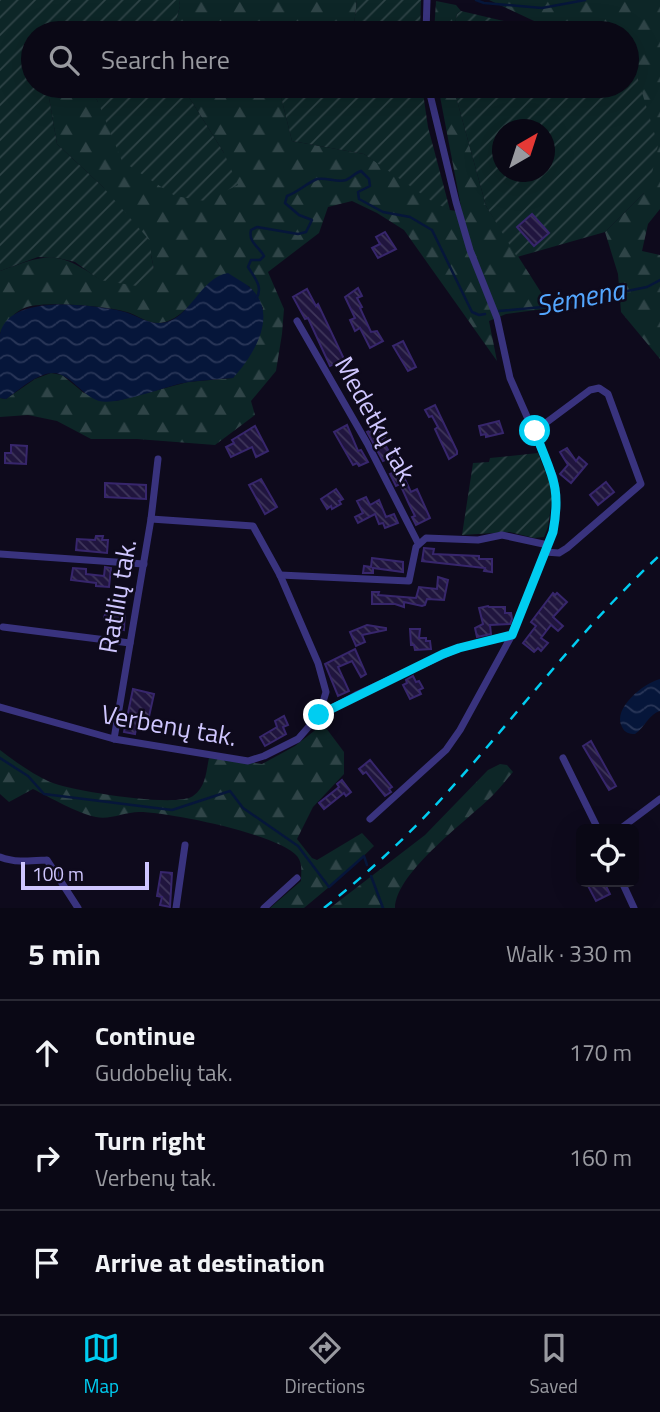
<!DOCTYPE html>
<html lang="en">
<head>
<meta charset="utf-8">
<style>
	:root { --surface:#0a0815; --page:#181622; --text:#f1f3f6; --muted:#999aa0; --line:#2a2934; --accent:#00cdf1 }
	body { margin:0; font-family:"Titillium Web",sans-serif; background:var(--page); color:var(--text) }
	.controls { position:absolute; right:21px; bottom:21px; display:grid; overflow:hidden; border-radius:10px; box-shadow:0 7px 28px #0002 }
	.controls button { width:63px; height:63px; display:grid; place-items:center; padding:0; border:0; border-bottom:2px solid var(--line); background:var(--surface); color:var(--text); font:35px sans-serif }
	.compass { position:absolute; left:492px; top:119px; width:63px; height:63px; border-radius:50%; background:var(--surface); box-shadow:0 7px 28px #0002; rotate:39deg }
	.scale { position:absolute; left:21px; bottom:18px; width:128px; box-sizing:border-box; padding-left:7px; border:4px solid #cfc6ff; border-top:0; font-size:19px; line-height:24px; white-space:nowrap; color:#cfc6ff; -webkit-text-stroke:5px #0e0a1c; paint-order:stroke }
	.stop { position:absolute; width:21px; height:21px; margin:-16px; border:5px solid #00cdf1; border-radius:50%; background:#fff }
	.stop.end { background:#00cdf1; border-color:#fff; box-shadow:0 2px 7px #0008 }
	.list { margin:0; padding:0; list-style:none }
	h2 { display:flex; justify-content:space-between; align-items:center; height:91px; margin:0; padding:0 28px; font-size:30px }
	h2 small { font-size:23px; font-weight:400; color:var(--muted) }
	.list li { display:grid; grid-template-columns:46px 1fr auto; gap:21px; align-items:center; box-sizing:border-box; height:105px; padding:0 28px; border-top:2px solid var(--line) }
	.list b { display:block; font-size:26px; white-space:nowrap }
	.list p { margin:0; font-size:23px; white-space:nowrap; color:var(--muted) }
	.list em { font-size:23px; font-style:normal; color:var(--muted) }
	.icon { flex:none; width:38px; height:38px; fill:none; stroke:currentColor; stroke-width:2; stroke-linecap:round; stroke-linejoin:round }
	.map { position:relative; flex:none; width:660px; height:908px; overflow:hidden }
	.search { position:absolute; background:var(--surface); box-shadow:0 7px 28px #0002; left:21px; right:21px; top:21px; height:77px; display:flex; align-items:center; gap:18px; box-sizing:border-box; padding:0 24px; border-radius:38px; color:var(--muted); font-size:26px }
	.sheet { height:406px; background:var(--surface) }
	nav { display:flex; justify-content:space-around; align-items:center; box-sizing:border-box; height:98px; border-top:2px solid var(--line); background:var(--surface); font-size:19px; color:var(--muted) }
	nav a { display:grid; justify-items:center; gap:4px }
	nav .on { color:var(--accent) }
	.map>svg:first-child { display:block }
	.forest { fill:url(#forest-firs) }
	.garden { fill:url(#garden-furrows); fill-rule:evenodd }
	.water { fill:url(#water-waves) }
	.lines { fill:none; stroke-linecap:round; stroke-linejoin:round }
	.stream { stroke:#06163a; stroke-width:2.5 }
	.building { fill:url(#building-back-hatch); stroke:#37266c; stroke-width:2 }
	.minor { stroke:#39337e; stroke-width:7 }
	.rail { stroke:#00cdf1; stroke-width:2.5; stroke-dasharray:10 9; stroke-linecap:butt }
	.route { stroke:#00cdf1; stroke-width:9 }
	.labels { text-anchor:middle; dominant-baseline:central; stroke-width:5; stroke-linejoin:round; paint-order:stroke }
	.street-label { font-size:26px; fill:#cfc6ff; stroke:#0e0a1c }
	.water-label { font-size:28px; font-style:italic; fill:#54a7ff; stroke:#0e0a1c }
</style>
</head>
<body>
<div class="map">
<svg width="660" height="908" viewBox="0 0 660 908">
	<defs>
		<pattern id="forest-firs" width="22" height="20" patternUnits="userSpaceOnUse" patternTransform="scale(1.75)"><rect width="22" height="20" fill="#0d2627"/><path d="M5 1l3.5 6h-7zM16 11l3.5 6h-7z" fill="#2f4447"/></pattern>
		<pattern id="garden-furrows" width="10" height="10" patternUnits="userSpaceOnUse" patternTransform="scale(1.75)"><rect width="10" height="10" fill="#0d2627"/><path d="M-1 1l2-2M0 10L10 0M9 11l2-2" fill="none" stroke="#2f4447"/></pattern>
		<pattern id="water-waves" width="16" height="10" patternUnits="userSpaceOnUse" patternTransform="scale(1.75)"><rect width="16" height="10" fill="#06163a"/><path d="M0 5q4-4 8 0t8 0" fill="none" stroke="#293658"/></pattern>
		<pattern id="building-back-hatch" width="6" height="6" patternUnits="userSpaceOnUse" patternTransform="scale(1.75)"><rect width="6" height="6" fill="#20153e"/><path d="M-1 5l2 2M0 0l6 6M5-1l2 2" fill="none" stroke="#3f365b"/></pattern>
	</defs>
	<rect width="100%" height="100%" fill="#0e0a1c"/>
	<g class="forest">
		<path d="M179,0H357L353,33H173L180,6Z"/>
		<path d="M489,0H660V209L648,224L642,251L660,255V359L621,312L618,274L605,232L644,193L627,33L549,28Z"/>
		<path d="M436,1L456,5L461,11L457,14L453,33H434Z"/>
		<path d="M47,86H89L98,102L224,153L182,86H314L281,97L292,141L364,154L450,210L462,212L438,86H453L486,206L551,308L506,314L489,321L497,361L404,230L377,213L352,201L328,207L319,233L268,272L284,309L282,334L276,371L251,401L255,415L215,445L137,439H91L57,421L28,415L0,417V398L6,399L35,379L51,373L62,375L84,393L116,401L188,382L233,378L263,308L249,286L214,280C202,292 182,318 165,322C152,326 142,318 130,313C109,306 48,301 27,307C14,311 7,322 0,333V271C49,253 57,250 101,280L154,269L151,255L103,187L57,144Z"/>
		<path d="M323,724L344,752V774L313,807L297,839L312,858L317,860L362,833L374,846L347,872L304,908H270L301,881C301,871 303,864 297,856C278,834 169,812 139,812C125,812 110,820 96,817C79,814 49,797 33,789L9,802L0,794V750C15,762 33,774 50,782C72,791 176,808 193,796C206,787 206,772 209,758L262,764L295,746Z"/>
		<path d="M500,764L507,765L513,772C507,779 502,786 495,793C470,819 396,871 395,908H330L425,835L488,770Z"/>
	</g>
	<g class="garden">
		<path d="M0,0H179L180,6L173,33H33V86H47L57,144L103,187L151,242V255L154,269L143,287L100,280L75,262L58,258L38,257L0,271Z"/>
		<path d="M357,0H421L420,33H353Z"/>
		<path d="M461,11L521,25L607,33H453L457,14Z"/>
		<path d="M627,43L658,145L650,183L644,193L605,232L517,257L486,206L453,86H627ZM503,130H544V172H503Z"/>
		<path d="M89,86H182L224,153L238,185L205,201L175,196L122,161L98,102Z"/>
		<path d="M314,86H422L428,127L450,210L433,202L364,154L292,141L281,97Z"/>
		<path d="M538,453L553,492L548,527L544,537L534,538L510,532L462,535L473,463L489,462L490,458Z"/>
	</g>
	<g class="water">
		<path d="M228,273C234,277 241,281 247,285C281,311 255,354 233,378C218,379 204,380 189,382C167,385 118,406 99,401C82,396 70,373 53,373C37,373 18,391 6,399L0,398C0,381 0,349 0,334C9,293 91,305 121,311C135,314 146,324 161,323C190,321 200,277 228,273Z"/>
		<path d="M660,679V711C649,714 645,727 635,734C629,734 625,733 622,727C612,708 644,683 660,679Z"/>
	</g>
	<g class="lines">
		<g class="stream">
			<path d="M476,0L484,3L542,8L585,0"/>
			<path d="M256,299C264,287 254,277 248,267L251,260H260L264,256C259,247 248,242 251,230L257,227L298,234L306,232L312,220L299,215L285,203L287,196C298,192 307,183 317,179C327,177 337,183 346,180C351,178 355,173 361,171L369,179L370,186L358,192L359,199L383,212L410,217L432,230L472,312L479,315L485,314"/>
			<path d="M499,311L553,306L647,287L660,280"/>
			<path d="M0,758L28,776L44,794L172,810L230,791L243,808L298,846L329,887L364,856L367,865"/>
			<path d="M371,876L383,908"/>
		</g>
	</g>
	<g class="building">
		<path d="M532,214L549,233L534,246L517,227Z"/>
		<path d="M385,232L396,249L378,258L372,248L380,244L376,237Z"/>
		<path d="M358,288L362,296L357,298L362,307L360,308L371,332L377,331L383,341L370,348L360,328L355,331L350,320L355,318L345,297Z"/>
		<path d="M307,289L316,306L318,304L344,359L330,366L308,318L305,319L293,297Z"/>
		<path d="M403,341L416,367L408,371L393,346Z"/>
		<path d="M435,405L457,451V454L449,459L435,429L438,427L432,416L429,417L425,410Z"/>
		<path d="M499,421L503,433L486,437V434L481,435L479,426Z"/>
		<path d="M347,425L358,451L361,450L368,462L359,466L357,463L353,465L334,432Z"/>
		<path d="M255,426L268,451L256,457L252,447L231,457L226,447L234,443L232,440Z"/>
		<path d="M379,426L385,437L382,439L392,457L383,461L367,432Z"/>
		<path d="M11,445L27,446L26,464L5,463V453H11Z"/>
		<path d="M567,448L576,461L579,457L587,464L571,483L560,474L568,465L560,452Z"/>
		<path d="M400,469L411,492L417,489L430,518L416,525L412,517L415,516L409,504L400,484L396,486L390,474Z"/>
		<path d="M261,479L277,507L265,514L249,485Z"/>
		<path d="M606,482L614,492L598,505L590,495Z"/>
		<path d="M105,483L146,485V499L105,497Z"/>
		<path d="M336,489L343,499L339,501L341,504L332,509L331,506L327,509L321,499Z"/>
		<path d="M366,497L370,505L379,500L386,517L394,514L398,523L385,528L383,523L379,524L375,514L358,523L355,517L363,513L357,501Z"/>
		<path d="M96,536H103L102,540H108L107,553L76,550L77,539L95,540Z"/>
		<path d="M424,548L434,549L433,554L479,556V559H492V572L484,571L485,568L422,561Z"/>
		<path d="M372,558L403,562V572L373,568V573H363L364,566L371,567Z"/>
		<path d="M105,567L111,568L109,587L96,586V583L71,580L73,568L86,569V574L104,576Z"/>
		<path d="M438,577L448,580L444,600L427,599L425,605L422,606L404,602V607L395,604H372V592H379L378,595L416,598L419,587L437,589Z"/>
		<path d="M553,593L555,595L557,593L567,602L553,617L563,626L558,631L551,625L541,638L548,643L541,651L538,648L534,652L523,643L536,626L531,622Z"/>
		<path d="M488,606L489,607H505V613H511L512,619L510,624L490,625L491,634L477,637L475,628L483,624L479,608Z"/>
		<path d="M114,607L125,609L124,630L113,628L114,622L104,618L106,611L113,612Z"/>
		<path d="M367,625L386,628V630L362,635L365,642L356,646L350,632Z"/>
		<path d="M410,629H420L419,638H426V641H430L431,649L415,650L414,645H411Z"/>
		<path d="M355,649L366,674L361,677L352,661L338,667L349,691L338,696L325,664Z"/>
		<path d="M413,676L416,682L419,681L423,688L419,690L421,694L410,699L403,685L407,683L406,680Z"/>
		<path d="M133,689L154,694L148,721L138,719L135,734L124,732Z"/>
		<path d="M284,716L288,725L283,727L286,734L265,746L260,737L277,727L275,721Z"/>
		<path d="M591,741L616,786L609,790L583,746Z"/>
		<path d="M370,760L392,787L389,789L391,792L385,796L366,772L363,774L359,769Z"/>
		<path d="M342,780L351,792L346,796L344,793L324,809L319,803L339,787L337,784Z"/>
		<path d="M161,872L172,873L170,907L160,905L162,897L157,896Z"/>
		<path d="M586,882H604L610,894L596,901Z"/>
	</g>
	<g class="lines">
		<g class="minor">
			<path d="M426,33L427,0"/>
			<path d="M297,321L367,443L418,543"/>
			<path d="M535,431L590,390L599,388L608,394L641,484L567,548L559,553L545,552"/>
			<path d="M151,519L253,526L280,575L318,663L326,692L319,715"/>
			<path d="M0,554L144,564"/>
			<path d="M280,575L409,581L416,547L426,538L478,540L502,535L548,545"/>
			<path d="M3,627L130,643"/>
			<path d="M0,707L114,739L248,761L264,756L298,739L319,715L356,695L459,648L512,635"/>
			<path d="M114,739L151,519L158,459"/>
			<path d="M563,758L598,829"/>
			<path d="M370,819L446,750L460,730L512,635L553,532C556,513 557,497 554,478L510,378L497,318L470,250L456,202L428,86"/>
			<path d="M620,829L660,799"/>
			<path d="M0,857C15,863 31,861 47,860L78,908"/>
			<path d="M622,882L634,908"/>
			<path d="M176,908L185,845"/>
			<path d="M264,908L297,878"/>
		</g>
		<path class="rail" d="M324,908C367,874 407,837 444,796C517,716 581,628 660,555"/>
	</g>
	<g class="lines">
		<path class="route" d="M319,715L443,654L459,648L512,635L553,532C562,483 550,474 535,431"/>
	</g>
	<g class="labels">
		<g class="street-label">
			<text transform="translate(377 421) rotate(61)">Medetkų tak.</text>
			<text transform="translate(117 596) rotate(-80)">Ratilių tak.</text>
			<text transform="translate(169 725) rotate(10)">Verbenų tak.</text>
		</g>
		<g class="water-label">
			<text transform="translate(580 297) rotate(-11)">Sėmena</text>
		</g>
	</g>
</svg>
<div class="controls">
<button><svg class="icon" aria-label="locate" viewBox="0 0 24 24"><circle cx="12" cy="12" r="6"/><path d="M12 2v4M12 18v4M2 12h4M18 12h4"/></svg></button>
</div>
<svg class="compass" viewBox="-18 -18 36 36"><path d="M0-13l5 13h-10z" fill="#e53935"/><path d="M0 13l5-13h-10z" fill="#999aa0"/></svg>
<div class="scale">100 m</div>
<div class="stop" style="left:535px;top:431px"></div>
<div class="stop end" style="left:319px;top:715px"></div>
<div class="search"><svg class="icon" aria-label="search" viewBox="0 0 24 24"><circle cx="10" cy="10" r="6"/><path d="M15 15l6 6"/></svg>Search here</div>
</div>
<section class="sheet">
<h2>5 min<small>Walk · 330 m</small></h2>
<ul class="list">
<li><svg class="icon" aria-label="ahead" viewBox="0 0 24 24"><path d="M12 20V5M6 11l6-6 6 6"/></svg><div><b>Continue</b><p>Gudobelių tak.</p></div><em>170 m</em></li>
<li><svg class="icon" aria-label="right" viewBox="0 0 24 24"><path d="M7 20v-9h11M14 6l5 5-5 5"/></svg><div><b>Turn right</b><p>Verbenų tak.</p></div><em>160 m</em></li>
<li><svg class="icon" aria-label="arrive" viewBox="0 0 24 24"><path d="M6 21V4h12l-3 4 3 4H6"/></svg><div><b>Arrive at destination</b></div></li>
</ul>
</section>
<nav>
<a class="on"><svg class="icon" aria-label="map" viewBox="0 0 24 24"><path d="M3 6l6-2 6 2 6-2v14l-6 2-6-2-6 2zM9 4v14M15 6v14"/></svg>Map</a>
<a><svg class="icon" aria-label="directions" viewBox="0 0 24 24"><path d="M12 3l9 9-9 9-9-9zM9 14v-3h6M13 9l2 2-2 2"/></svg>Directions</a>
<a><svg class="icon" aria-label="saved" viewBox="0 0 24 24"><path d="M7 4h10v16l-5-4-5 4z"/></svg>Saved</a>
</nav>
</body>
</html>
